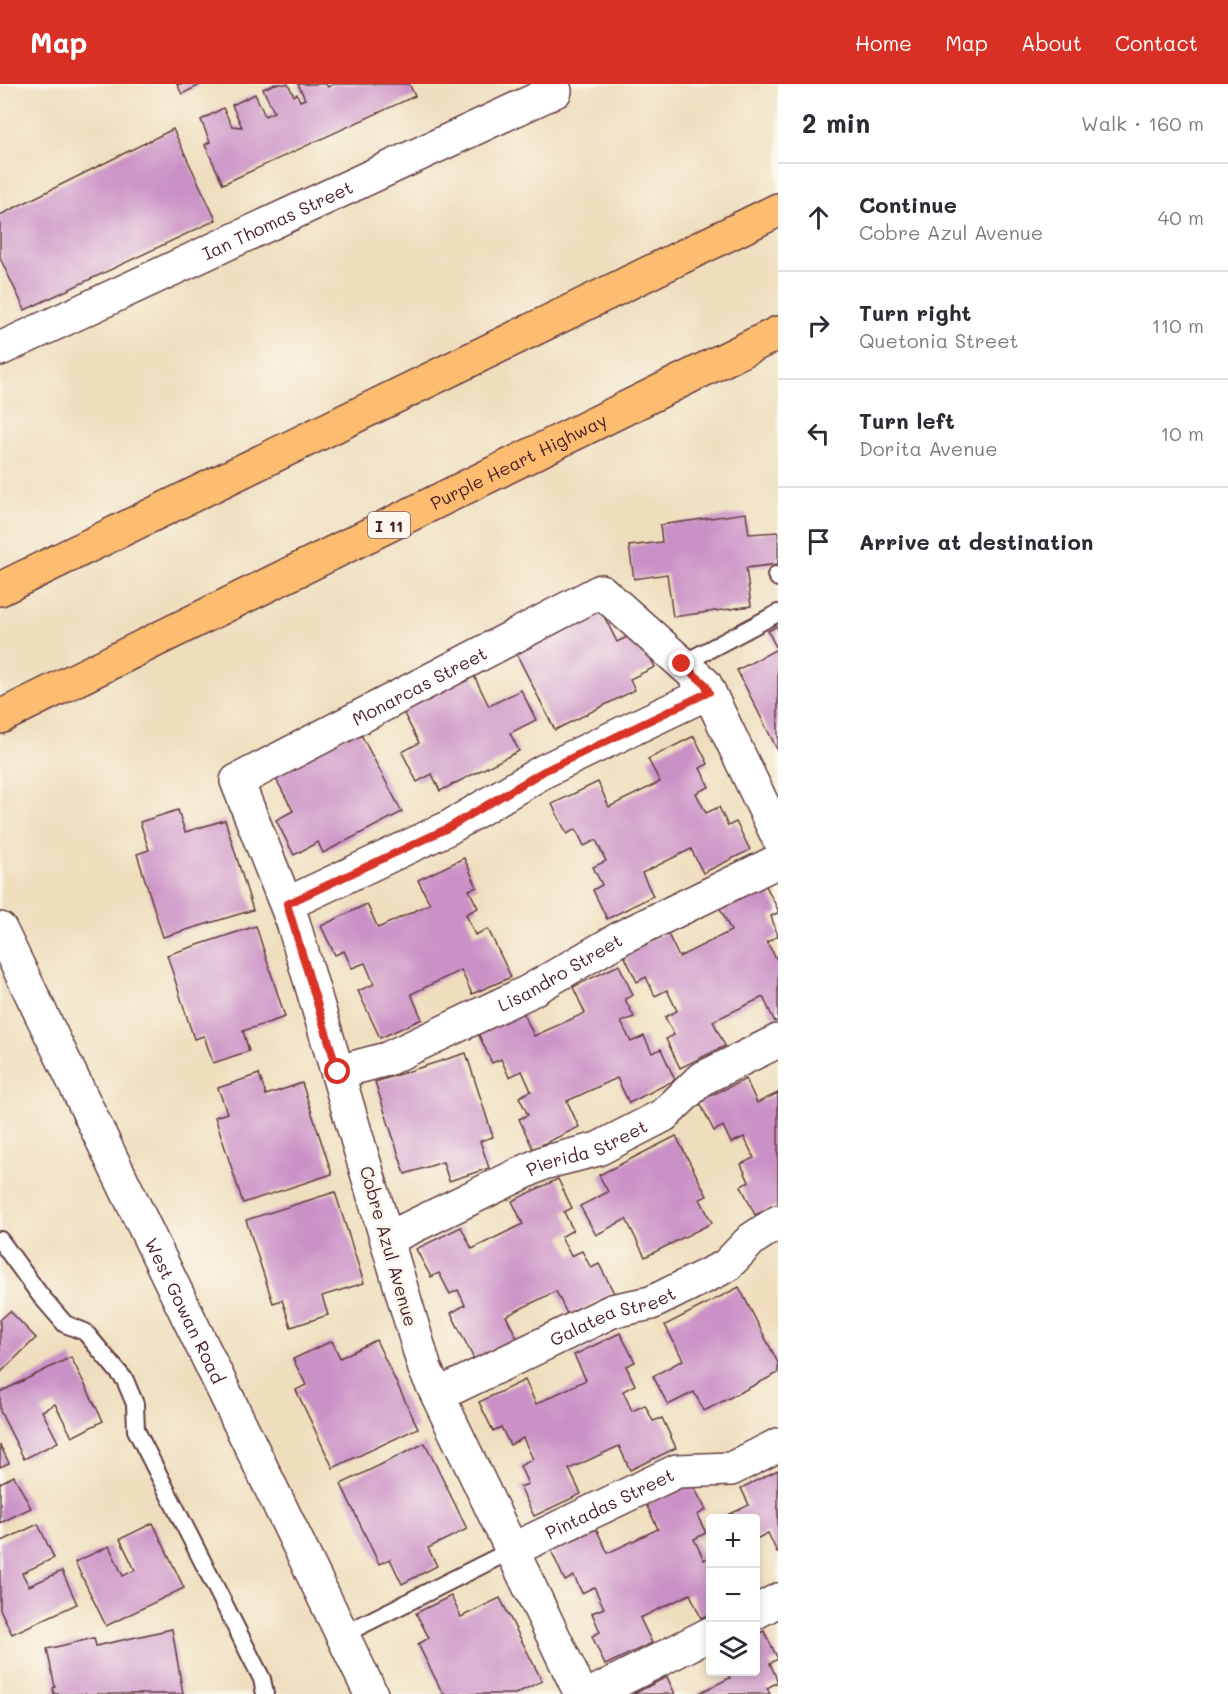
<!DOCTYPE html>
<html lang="en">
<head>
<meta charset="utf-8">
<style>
	:root { --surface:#fff; --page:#f7f7f7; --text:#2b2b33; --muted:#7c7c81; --line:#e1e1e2; --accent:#d93025 }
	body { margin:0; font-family:Mali,sans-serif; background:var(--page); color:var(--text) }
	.controls { position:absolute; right:18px; bottom:18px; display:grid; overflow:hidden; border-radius:6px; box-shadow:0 3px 9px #0003 }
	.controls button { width:54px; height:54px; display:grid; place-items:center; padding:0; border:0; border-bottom:2px solid var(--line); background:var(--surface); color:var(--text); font:30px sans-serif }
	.stop { position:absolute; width:18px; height:18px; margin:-14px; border:4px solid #d93025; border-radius:50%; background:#fff }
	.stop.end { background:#d93025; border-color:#fff; box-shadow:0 2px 6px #0008 }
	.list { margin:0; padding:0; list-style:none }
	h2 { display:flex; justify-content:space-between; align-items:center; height:78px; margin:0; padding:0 24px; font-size:26px }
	h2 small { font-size:20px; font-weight:400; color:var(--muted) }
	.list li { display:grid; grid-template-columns:39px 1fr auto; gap:18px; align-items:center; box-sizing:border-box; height:108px; padding:0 24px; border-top:2px solid var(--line) }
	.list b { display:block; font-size:22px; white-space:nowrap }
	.list p { margin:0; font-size:20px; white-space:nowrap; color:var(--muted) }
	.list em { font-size:20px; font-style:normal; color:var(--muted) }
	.icon { flex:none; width:33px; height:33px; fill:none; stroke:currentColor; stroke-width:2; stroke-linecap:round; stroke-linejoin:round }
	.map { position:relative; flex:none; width:778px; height:1610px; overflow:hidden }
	header { display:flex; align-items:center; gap:36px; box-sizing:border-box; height:84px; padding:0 30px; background:var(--accent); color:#fff }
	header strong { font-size:28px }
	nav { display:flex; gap:33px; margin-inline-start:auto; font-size:21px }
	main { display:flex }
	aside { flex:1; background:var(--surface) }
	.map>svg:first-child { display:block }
	.building { fill:#ca91c6 }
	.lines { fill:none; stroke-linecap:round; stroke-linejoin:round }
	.service-casing { stroke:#633c41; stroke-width:20 }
	.minor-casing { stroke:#633c41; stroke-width:36 }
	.tertiary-casing { stroke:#633c41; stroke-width:36 }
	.motorway-casing { stroke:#633c41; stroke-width:36 }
	.service { stroke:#fff; stroke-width:16 }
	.minor { stroke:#fff; stroke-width:33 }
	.tertiary { stroke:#fff; stroke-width:33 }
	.motorway { stroke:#fcbd6f; stroke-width:33 }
	.route { stroke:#d93025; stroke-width:8 }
	.labels { text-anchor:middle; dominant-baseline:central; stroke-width:6; stroke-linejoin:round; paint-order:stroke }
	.shield { fill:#fbf7ec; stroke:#7f6065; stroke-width:1.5 }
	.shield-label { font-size:16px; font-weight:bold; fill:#4a1f2b }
	.street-label { font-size:18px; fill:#4a1f2b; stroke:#fbf7ec }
</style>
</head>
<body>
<header>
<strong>Map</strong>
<nav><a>Home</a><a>Map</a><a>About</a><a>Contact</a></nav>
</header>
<main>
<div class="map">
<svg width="778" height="1610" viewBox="0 0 778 1610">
	<rect width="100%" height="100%" fill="#fbf7ec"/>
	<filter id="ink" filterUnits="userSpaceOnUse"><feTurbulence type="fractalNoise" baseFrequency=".0167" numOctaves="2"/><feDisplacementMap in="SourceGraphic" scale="12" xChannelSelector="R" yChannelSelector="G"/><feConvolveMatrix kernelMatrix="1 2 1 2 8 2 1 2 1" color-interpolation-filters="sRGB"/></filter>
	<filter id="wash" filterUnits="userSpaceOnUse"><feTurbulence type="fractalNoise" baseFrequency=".008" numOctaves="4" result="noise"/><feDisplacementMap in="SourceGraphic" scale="24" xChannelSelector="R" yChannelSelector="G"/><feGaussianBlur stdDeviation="1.35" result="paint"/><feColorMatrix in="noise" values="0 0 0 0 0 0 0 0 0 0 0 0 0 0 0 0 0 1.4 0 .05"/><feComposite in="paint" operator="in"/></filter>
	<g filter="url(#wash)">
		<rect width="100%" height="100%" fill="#efdebd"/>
		<g id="blocks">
			<g class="building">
				<path d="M177,0H202L182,10Z"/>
				<path d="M275,0H288L294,12L297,10L300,17L305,15L298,0H326L328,3L334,0H409L415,12L223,100L205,61L210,58L201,36L223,24L232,42L242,43L232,21L255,10L265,32L274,28L263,5Z"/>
				<path d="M173,45L216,136L25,226L0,174V131Z"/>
				<path d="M746,429L749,450L778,448V480L746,484L751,522L673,533L667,490L634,495L629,462L662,458L660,441Z"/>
				<path d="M598,520L617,558L637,548L655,583L630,595L635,606L555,646L513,563Z"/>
				<path d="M778,542V667L737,586L777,565L768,547Z"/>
				<path d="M471,586L489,622L521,606L536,636L510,649L519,667L440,707L432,690L417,698L402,668L419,659L400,622Z"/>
				<path d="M358,645L402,728L323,769L318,758L294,771L276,736L293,727L273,689Z"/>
				<path d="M694,652L708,680L700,684L709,703L696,709L706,729L719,723L728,742L736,738L750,766L703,789L691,765L642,789L653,812L607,835L593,806L602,801L593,783L606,777L596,756L584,762L576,745L567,750L552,720L598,698L609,723L660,698L648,675Z"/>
				<path d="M178,726L185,748L225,736L253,826L163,853L137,770L149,766L140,738Z"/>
				<path d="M464,774L477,803L469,806L478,824L466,830L475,851L488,845L511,893L472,910L461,886L411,910L422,935L380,954L358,907L374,900L365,879L352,884L344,867L335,871L321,842L367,820L378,844L430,820L418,796Z"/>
				<path d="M765,800L778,826V829L771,832L778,852L767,858L778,878V936L775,938L763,913L713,937L725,962L680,984L666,955L674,951L665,933L677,927L667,906L655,912L646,893L637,898L623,869L667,848L679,873L731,847L719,822Z"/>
				<path d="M256,842L285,933L243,947L249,967L213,979L204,952L194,955L167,871Z"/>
				<path d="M619,881L633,911L625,915L634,933L621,938L631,958L644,952L652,969L661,965L675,996L629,1019L617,994L567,1017L579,1043L533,1065L519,1035L528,1031L519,1013L531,1007L522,987L509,993L501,975L492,979L478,949L523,928L534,952L585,929L573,903Z"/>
				<path d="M466,969L493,1053L480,1057L489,1084L449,1097L443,1078L405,1090L375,998Z"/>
				<path d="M259,990L266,1011L302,999L332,1090L243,1119L215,1033L227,1029L218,1004Z"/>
				<path d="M746,995L757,1019L778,1009V1121L755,1131L741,1102L749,1098L741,1080L754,1074L744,1053L731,1059L723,1042L714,1047L699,1017Z"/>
				<path d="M676,1052L707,1112L700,1115L712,1139L645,1173L626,1135L596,1151L580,1122L608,1108L599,1091Z"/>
				<path d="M558,1095L572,1124L564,1128L573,1146L561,1153L571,1172L582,1167L591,1184L599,1180L614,1209L568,1232L556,1207L506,1232L518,1256L475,1277L451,1229L465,1221L458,1206L450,1210L439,1189L431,1193L416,1165L461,1143L472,1165L523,1140L512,1117Z"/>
				<path d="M335,1108L364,1199L322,1212L328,1231L291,1243L282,1216L273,1219L246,1136Z"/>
				<path d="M739,1203L778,1279V1289L704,1327L694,1308L668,1321L653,1292L683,1276L665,1241Z"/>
				<path d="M10,1227L36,1254L0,1289V1236Z"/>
				<path d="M620,1249L635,1278L626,1282L635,1301L623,1307L632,1327L645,1321L653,1337L662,1334L676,1364L630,1386L619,1362L569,1385L581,1410L534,1432L520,1403L528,1400L520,1382L533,1375L523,1354L510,1361L501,1343L493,1347L479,1318L525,1296L536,1320L586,1296L574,1271Z"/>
				<path d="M376,1256L418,1344L333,1384L296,1306L306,1301L293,1275L332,1257L340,1274Z"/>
				<path d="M71,1273L103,1337L72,1353L55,1320L42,1327L58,1358L24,1375L0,1327V1308Z"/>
				<path d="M425,1359L467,1445L428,1464L437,1482L402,1500L390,1475L379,1480L341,1400Z"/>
				<path d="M0,1361L9,1379L0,1383Z"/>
				<path d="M778,1386V1470L768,1449L756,1455V1434H722L749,1421L741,1404Z"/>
				<path d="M14,1392L31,1424L0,1439V1399Z"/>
				<path d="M692,1399L706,1426L697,1431L706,1449L694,1455L704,1476L710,1473V1530L701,1534L690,1510L640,1534L652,1559L605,1581L592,1552L600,1548L592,1529L604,1524L594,1503L582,1509L574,1492L565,1497L551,1466L596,1445L608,1469L658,1445L646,1420Z"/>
				<path d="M153,1439L184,1504L106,1542L75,1478L109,1462L123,1492L135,1486L120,1455Z"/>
				<path d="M38,1440L54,1474L22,1489L29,1502L62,1487L77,1520L12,1550L0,1525V1458Z"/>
				<path d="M451,1512L461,1533L500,1514L542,1597L515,1610H443L418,1560L429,1554L416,1529Z"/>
				<path d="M172,1545L183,1610H54L53,1604L55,1603L47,1565L94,1554L96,1562Z"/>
				<path d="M764,1547L778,1575L770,1579L778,1598L767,1604L770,1610H697L730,1594L727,1588H756V1551Z"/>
				<path d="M667,1593L675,1610H633Z"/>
			</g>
		</g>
	</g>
	<g filter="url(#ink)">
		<use href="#blocks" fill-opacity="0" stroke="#633c41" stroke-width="1.5"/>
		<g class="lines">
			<g class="service-casing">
				<g id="service">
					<path d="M776,491L778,494"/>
					<path d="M682,580L778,529"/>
					<path d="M0,1156L40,1211L65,1240L85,1248L125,1296L135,1320L136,1346L262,1595L265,1610"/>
					<path d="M342,1551L512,1466"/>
				</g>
			</g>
			<g class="minor-casing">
				<g id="minor">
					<path id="s1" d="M0,265L555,7L552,0"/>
					<path d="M287,820L448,744L544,687L709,608"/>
					<path id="s2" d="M338,988L387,975L528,908L624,852L778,777"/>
					<path id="s3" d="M387,1155L543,1079L598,1065L664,1031L701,995L778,957"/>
					<path id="s4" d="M438,1311L612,1227L651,1219L726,1182L752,1155L778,1138"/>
					<path id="s5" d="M512,1466L677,1387L731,1385L778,1361"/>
					<path d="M756,1528L778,1516"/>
					<path id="s6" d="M581,1610L425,1285L293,838L237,697L601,507L705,600L778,753"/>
					<path d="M592,1610L710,1550"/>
				</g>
			</g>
			<g class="tertiary-casing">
				<g id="tertiary">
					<path id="s7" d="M0,845L371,1610"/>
				</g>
			</g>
			<g class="motorway-casing">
				<g id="motorway">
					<path d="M0,505L778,126"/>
					<path id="s8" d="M0,633L778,249"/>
				</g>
			</g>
			<use href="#service" class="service"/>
			<use href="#minor" class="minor"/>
			<use href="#tertiary" class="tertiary"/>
			<use href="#motorway" class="motorway"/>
		</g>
	</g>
	<g class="lines" filter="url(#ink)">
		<path class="route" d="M338,988L287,820L448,744L544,687L709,608L705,600L682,580"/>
	</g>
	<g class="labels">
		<rect class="shield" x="368" y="428" width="42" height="26" rx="4.5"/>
		<g class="shield-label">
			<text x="389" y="441">I 11</text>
		</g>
		<g class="street-label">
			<text stroke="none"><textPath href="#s1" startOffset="306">Ian Thomas Street</textPath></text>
			<text stroke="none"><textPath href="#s8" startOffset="578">Purple Heart Highway</textPath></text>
			<text stroke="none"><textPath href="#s6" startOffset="1184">Monarcas Street</textPath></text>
			<text stroke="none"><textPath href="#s2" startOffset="244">Lisandro Street</textPath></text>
			<text stroke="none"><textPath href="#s3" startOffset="220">Pierida Street</textPath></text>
			<text transform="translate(389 1162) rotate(74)">Cobre Azul Avenue</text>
			<text stroke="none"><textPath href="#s7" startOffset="424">West Gowan Road</textPath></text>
			<text stroke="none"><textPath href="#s4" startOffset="192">Galatea Street</textPath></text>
			<text stroke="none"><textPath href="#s5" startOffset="108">Pintadas Street</textPath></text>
		</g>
	</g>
</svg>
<div class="controls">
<button>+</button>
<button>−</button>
<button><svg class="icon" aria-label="layers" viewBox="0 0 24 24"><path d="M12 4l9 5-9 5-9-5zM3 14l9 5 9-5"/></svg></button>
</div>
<div class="stop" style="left:338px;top:988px"></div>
<div class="stop end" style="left:682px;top:580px"></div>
</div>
<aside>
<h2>2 min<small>Walk · 160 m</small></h2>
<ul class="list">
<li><svg class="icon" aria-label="ahead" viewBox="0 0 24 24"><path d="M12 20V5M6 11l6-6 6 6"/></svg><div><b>Continue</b><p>Cobre Azul Avenue</p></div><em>40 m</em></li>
<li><svg class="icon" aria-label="right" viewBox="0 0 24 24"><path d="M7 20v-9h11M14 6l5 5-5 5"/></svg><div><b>Turn right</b><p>Quetonia Street</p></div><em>110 m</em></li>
<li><svg class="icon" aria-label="left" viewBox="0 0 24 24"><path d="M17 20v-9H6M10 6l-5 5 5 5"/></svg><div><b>Turn left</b><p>Dorita Avenue</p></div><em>10 m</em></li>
<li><svg class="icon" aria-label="arrive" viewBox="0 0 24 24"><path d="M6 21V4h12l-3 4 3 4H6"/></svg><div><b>Arrive at destination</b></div></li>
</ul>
</aside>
</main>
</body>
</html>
